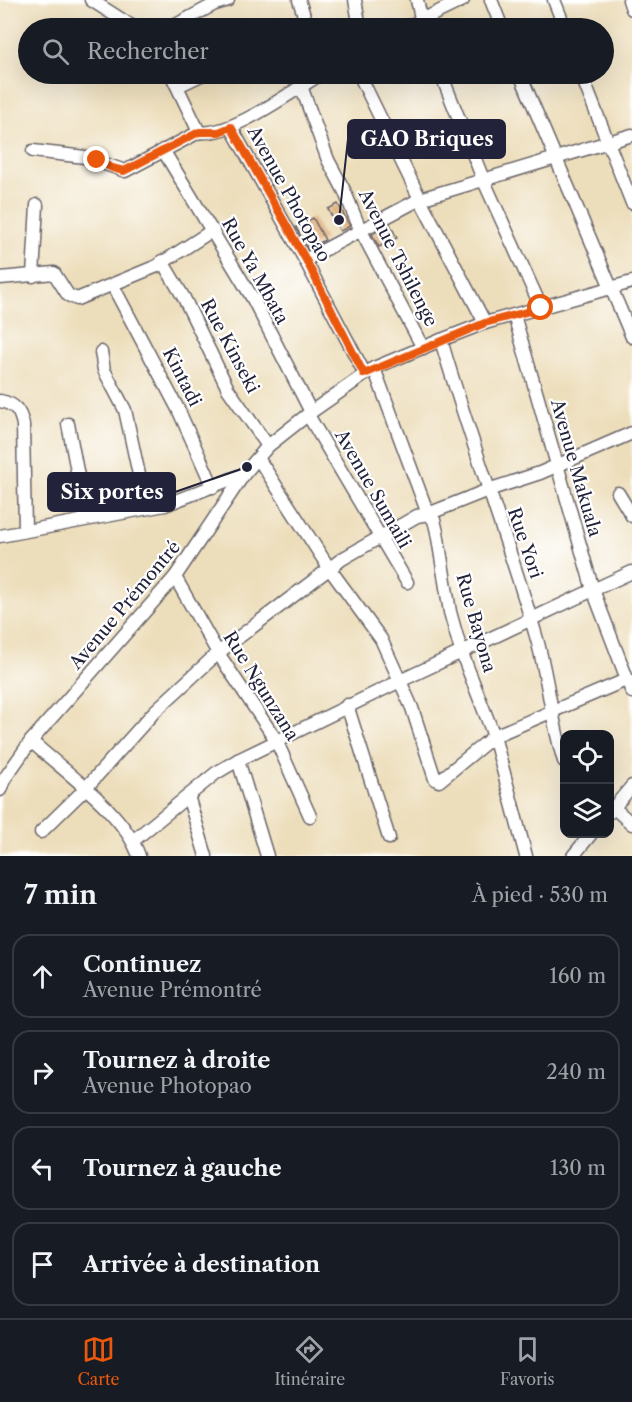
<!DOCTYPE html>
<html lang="fr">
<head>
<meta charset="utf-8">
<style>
	:root { --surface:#171b24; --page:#242831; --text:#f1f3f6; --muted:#9ea1a6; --line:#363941; --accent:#ea580c }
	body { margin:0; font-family:"Libre Caslon Text",serif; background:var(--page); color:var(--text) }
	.controls { position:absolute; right:18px; bottom:18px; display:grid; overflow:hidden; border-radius:12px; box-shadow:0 6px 24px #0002 }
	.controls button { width:54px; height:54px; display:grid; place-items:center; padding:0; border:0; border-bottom:2px solid var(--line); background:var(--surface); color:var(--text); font:30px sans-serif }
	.stop { position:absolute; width:18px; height:18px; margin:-14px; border:4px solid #ea580c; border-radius:50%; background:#fff }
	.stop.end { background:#ea580c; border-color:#fff; box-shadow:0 2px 6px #0008 }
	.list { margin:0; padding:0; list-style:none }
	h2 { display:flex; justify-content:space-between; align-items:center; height:78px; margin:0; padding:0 24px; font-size:26px }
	h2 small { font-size:20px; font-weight:400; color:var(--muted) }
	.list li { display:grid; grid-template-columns:39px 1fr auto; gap:18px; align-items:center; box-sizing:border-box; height:84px; margin:0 12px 12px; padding:0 12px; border:2px solid var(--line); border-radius:18px }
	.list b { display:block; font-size:22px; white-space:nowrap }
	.list p { margin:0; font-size:20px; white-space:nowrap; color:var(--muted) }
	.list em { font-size:20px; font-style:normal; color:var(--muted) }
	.icon { flex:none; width:33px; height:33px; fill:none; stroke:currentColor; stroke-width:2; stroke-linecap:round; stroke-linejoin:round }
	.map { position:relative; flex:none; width:632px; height:856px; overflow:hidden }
	.search { position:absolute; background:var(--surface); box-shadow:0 6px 24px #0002; left:18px; right:18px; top:18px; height:66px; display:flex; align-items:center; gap:15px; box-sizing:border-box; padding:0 21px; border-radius:33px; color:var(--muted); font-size:22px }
	.sheet { height:462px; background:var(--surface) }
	nav { display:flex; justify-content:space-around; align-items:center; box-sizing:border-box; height:84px; border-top:2px solid var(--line); background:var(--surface); font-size:16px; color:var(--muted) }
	nav a { display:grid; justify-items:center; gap:3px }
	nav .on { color:var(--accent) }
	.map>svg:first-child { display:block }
	.building { fill:#e1b483 }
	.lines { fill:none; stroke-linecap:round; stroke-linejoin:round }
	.minor-casing { stroke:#696468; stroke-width:15 }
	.minor { stroke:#fff; stroke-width:12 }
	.route { stroke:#ea580c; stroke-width:8 }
	.labels { text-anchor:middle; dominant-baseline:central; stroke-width:4.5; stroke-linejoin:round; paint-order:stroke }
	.street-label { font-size:18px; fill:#22223b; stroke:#fff }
	.leader { fill:none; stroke:#22223b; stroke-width:2 }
	.callout-dot { fill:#22223b; stroke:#fff; stroke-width:2 }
	.callout { fill:#22223b; stroke:#22223b; stroke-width:2 }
	.callout-label { font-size:20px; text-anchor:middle; font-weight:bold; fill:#fff }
</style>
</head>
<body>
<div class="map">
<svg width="632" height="856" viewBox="0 0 632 856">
	<rect width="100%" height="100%" fill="#fff"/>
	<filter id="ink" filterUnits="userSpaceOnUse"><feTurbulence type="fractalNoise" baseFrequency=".0167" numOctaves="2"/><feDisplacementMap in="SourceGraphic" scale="12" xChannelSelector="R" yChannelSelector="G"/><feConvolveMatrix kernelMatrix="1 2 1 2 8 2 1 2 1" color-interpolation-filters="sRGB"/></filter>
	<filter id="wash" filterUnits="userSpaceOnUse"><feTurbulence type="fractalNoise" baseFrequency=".008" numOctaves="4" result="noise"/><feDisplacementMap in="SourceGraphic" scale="24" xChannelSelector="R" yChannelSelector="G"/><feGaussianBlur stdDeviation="1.35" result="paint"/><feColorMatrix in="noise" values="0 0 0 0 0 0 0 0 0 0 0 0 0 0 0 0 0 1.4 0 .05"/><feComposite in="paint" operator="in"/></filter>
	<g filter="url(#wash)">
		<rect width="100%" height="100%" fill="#eddebb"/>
		<g id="blocks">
			<g class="building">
				<path d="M338,204L350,226L340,231L328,209Z"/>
				<path d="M313,218L325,240L308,249L296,227Z"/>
				<path d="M390,224L397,238L379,247L372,234Z"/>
			</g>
		</g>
	</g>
	<g filter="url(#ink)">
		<use href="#blocks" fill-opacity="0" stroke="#696468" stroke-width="1.5"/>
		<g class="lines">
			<g class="minor-casing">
				<g id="minor">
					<path d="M91,0L135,28"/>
					<path d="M299,0L308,28"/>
					<path d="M355,0L360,28"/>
					<path d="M417,0L423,27"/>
					<path d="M491,0L502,28"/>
					<path d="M554,0L565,28"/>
					<path d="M629,0L632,9"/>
					<path d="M170,28L215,4L228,0"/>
					<path d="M405,28L463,0"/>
					<path d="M171,74L199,132C231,137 292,91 321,74"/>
					<path d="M359,74L420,199L485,323"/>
					<path d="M441,74L483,179L541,307"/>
					<path d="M520,74L632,337"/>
					<path d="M581,74L632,203"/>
					<path d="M178,86L203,74"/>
					<path d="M301,86L328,160L344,190L360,229L423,348"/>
					<path d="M231,127L305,260L365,374"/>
					<path d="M163,150L253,299L311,412"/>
					<path d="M33,151L85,157L125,171L199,132"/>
					<path d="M305,260L420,199L632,135"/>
					<path d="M162,261L184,298L228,389L268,446"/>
					<path d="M33,276L37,205"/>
					<path d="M0,278L54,273L68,295L77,299L157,266L213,230"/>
					<path d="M113,286L178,409L213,487"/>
					<path d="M514,315L593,590L632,572"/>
					<path d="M441,340C470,440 507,537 536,636C548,677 551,720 564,761"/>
					<path d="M101,352L104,370L125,410L146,507"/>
					<path d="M374,368L428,514L434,520L437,532L450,612L461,651L494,736L526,856"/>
					<path d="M0,401C15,404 20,410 23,425L25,530"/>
					<path d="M308,415L407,582"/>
					<path d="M68,424L86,518"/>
					<path d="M618,493L632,516"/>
					<path d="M0,536L165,505L244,474"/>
					<path d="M175,577L218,653L276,740L310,816"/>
					<path d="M626,680L494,736L439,781L435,779L412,708L400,681L593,590L632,692"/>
					<path d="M347,705L389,838"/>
					<path d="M31,741C66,773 124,812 139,856"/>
					<path d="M238,760L267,856"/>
					<path d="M0,790L5,778L31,741L175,577L244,474L268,446L311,412L374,368L441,340L485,323L632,282"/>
					<path d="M188,796L206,856"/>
					<path d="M614,808L632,824"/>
					<path d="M610,812L632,786"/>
					<path d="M41,832L85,789L155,711L218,653L342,559L417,516L428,514L488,490L540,473L632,433"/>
					<path d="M134,840L216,773L238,760L400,681L381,639L329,568L258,458"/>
					<path d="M573,856L591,834"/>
				</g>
			</g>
			<use href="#minor" class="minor"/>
		</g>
	</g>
	<g class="lines" filter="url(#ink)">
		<path class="route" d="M97,160L112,168L124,171L199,132H219L231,127L306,260L364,374L485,323L541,308"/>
	</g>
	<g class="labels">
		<g class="street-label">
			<text transform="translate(289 194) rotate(61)">Avenue Photopao</text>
			<text transform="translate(398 258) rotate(63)">Avenue Tshilenge</text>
			<text transform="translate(255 271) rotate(61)">Rue Ya Mbata</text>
			<text transform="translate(230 346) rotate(62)">Rue Kinseki</text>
			<text transform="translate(182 377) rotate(63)">Kintadi</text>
			<text transform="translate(576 468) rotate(74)">Avenue Makuala</text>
			<text transform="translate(373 489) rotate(60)">Avenue Sumaili</text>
			<text transform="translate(525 543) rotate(71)">Rue Yori</text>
			<text transform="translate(125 605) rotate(-50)">Avenue Prémontré</text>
			<text transform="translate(476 623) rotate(74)">Rue Bayona</text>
			<text transform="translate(261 686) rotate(58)">Rue Ngunzana</text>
		</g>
	</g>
	<path class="leader" d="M339 220L348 139M247 467L175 492"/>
	<g class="callout-dot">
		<circle cx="339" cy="220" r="6"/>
		<circle cx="247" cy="467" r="6"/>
	</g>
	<g class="callout">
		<rect x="348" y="120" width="157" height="38" rx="6"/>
		<rect x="48" y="473" width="127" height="38" rx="6"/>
	</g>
	<g class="callout-label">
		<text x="427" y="146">GAO Briques</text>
		<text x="112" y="499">Six portes</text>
	</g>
</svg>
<div class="controls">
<button><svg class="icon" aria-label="locate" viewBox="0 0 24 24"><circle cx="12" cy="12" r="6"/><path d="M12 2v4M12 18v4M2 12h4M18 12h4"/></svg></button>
<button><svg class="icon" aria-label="layers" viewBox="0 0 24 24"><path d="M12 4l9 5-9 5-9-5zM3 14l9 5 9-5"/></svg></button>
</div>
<div class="stop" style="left:541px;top:308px"></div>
<div class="stop end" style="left:97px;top:160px"></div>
<div class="search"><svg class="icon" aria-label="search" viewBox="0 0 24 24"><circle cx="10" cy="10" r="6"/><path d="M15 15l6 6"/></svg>Rechercher</div>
</div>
<section class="sheet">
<h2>7 min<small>À pied · 530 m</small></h2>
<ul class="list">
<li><svg class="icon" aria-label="ahead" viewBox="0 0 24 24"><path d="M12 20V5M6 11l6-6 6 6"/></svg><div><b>Continuez</b><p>Avenue Prémontré</p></div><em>160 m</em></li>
<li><svg class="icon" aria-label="right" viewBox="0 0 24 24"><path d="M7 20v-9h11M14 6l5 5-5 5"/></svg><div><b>Tournez à droite</b><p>Avenue Photopao</p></div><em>240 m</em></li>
<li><svg class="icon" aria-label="left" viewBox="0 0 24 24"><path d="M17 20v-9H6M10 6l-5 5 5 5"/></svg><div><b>Tournez à gauche</b></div><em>130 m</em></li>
<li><svg class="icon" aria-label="arrive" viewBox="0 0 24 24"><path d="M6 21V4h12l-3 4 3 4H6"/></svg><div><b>Arrivée à destination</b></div></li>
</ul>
</section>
<nav>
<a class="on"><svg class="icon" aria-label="map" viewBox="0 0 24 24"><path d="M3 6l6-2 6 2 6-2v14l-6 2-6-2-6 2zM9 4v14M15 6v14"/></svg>Carte</a>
<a><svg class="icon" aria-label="directions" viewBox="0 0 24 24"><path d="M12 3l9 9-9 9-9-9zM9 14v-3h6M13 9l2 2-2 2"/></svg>Itinéraire</a>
<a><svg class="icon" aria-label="saved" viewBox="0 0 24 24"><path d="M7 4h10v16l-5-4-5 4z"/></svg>Favoris</a>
</nav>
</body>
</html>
